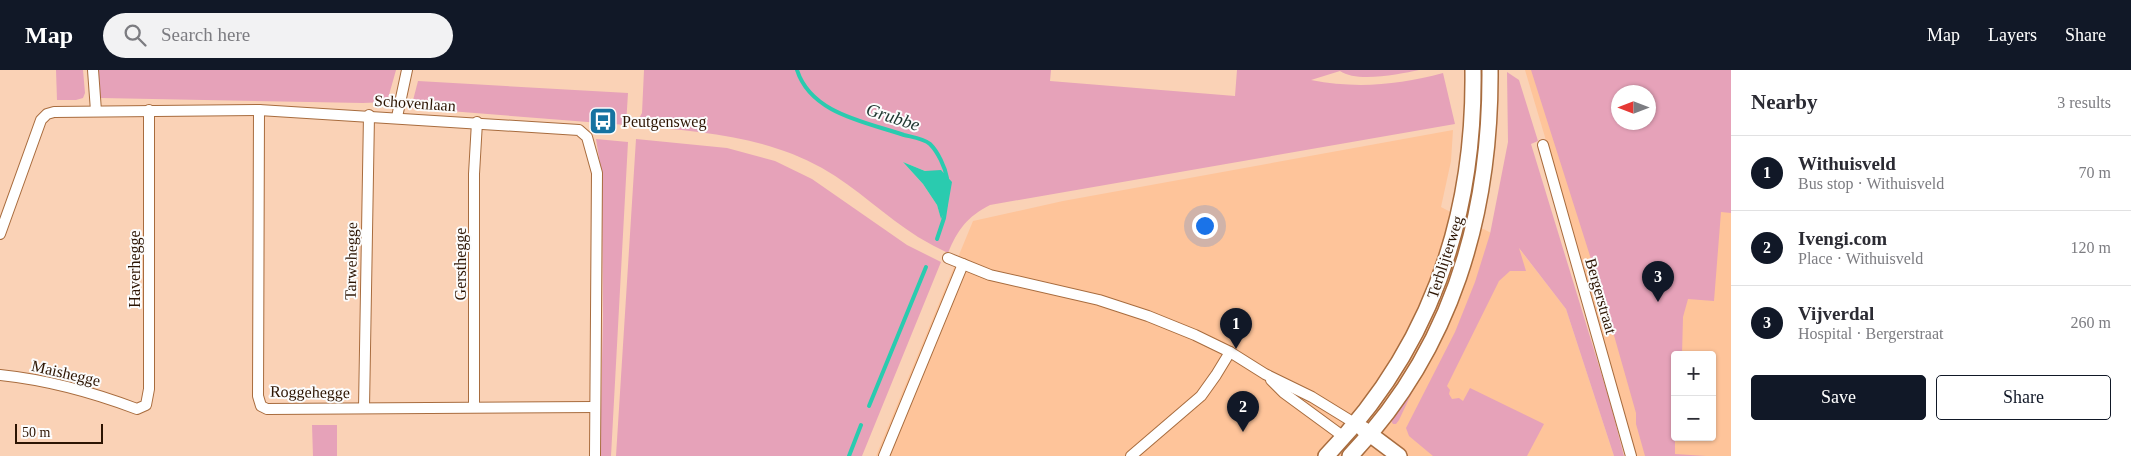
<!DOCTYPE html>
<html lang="en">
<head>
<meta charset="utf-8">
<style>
	:root { --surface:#fff; --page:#f2f2f3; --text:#2b2b33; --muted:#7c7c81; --line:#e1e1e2; --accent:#111827 }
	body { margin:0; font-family:"Times New Roman",serif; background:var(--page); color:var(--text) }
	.controls { position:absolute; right:15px; bottom:15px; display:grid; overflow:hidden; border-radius:5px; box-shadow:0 1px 4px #0004 }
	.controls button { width:45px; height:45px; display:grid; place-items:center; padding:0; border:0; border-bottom:1px solid var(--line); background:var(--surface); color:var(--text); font:25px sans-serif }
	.compass { position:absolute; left:1611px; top:15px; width:45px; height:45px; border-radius:50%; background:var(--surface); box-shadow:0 1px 4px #0004; rotate:270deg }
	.scale { position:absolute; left:15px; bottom:12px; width:88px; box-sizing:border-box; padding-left:5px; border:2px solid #2c1402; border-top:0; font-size:14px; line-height:18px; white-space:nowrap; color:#2c1402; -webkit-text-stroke:4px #fcfcfc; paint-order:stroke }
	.you { position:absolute; left:1204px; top:155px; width:18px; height:18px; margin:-12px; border:4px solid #fff; border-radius:50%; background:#1a73e8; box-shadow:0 0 0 8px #1a73e833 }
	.badge { display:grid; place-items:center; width:32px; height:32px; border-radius:50%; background:var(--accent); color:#fff; font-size:16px; font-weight:700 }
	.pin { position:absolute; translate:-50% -41px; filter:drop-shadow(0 1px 2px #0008) }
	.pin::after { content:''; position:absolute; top:26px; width:18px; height:15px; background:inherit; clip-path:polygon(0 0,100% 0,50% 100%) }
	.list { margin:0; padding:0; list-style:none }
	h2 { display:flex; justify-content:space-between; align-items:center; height:65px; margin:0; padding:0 20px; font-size:21px }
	h2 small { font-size:16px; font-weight:400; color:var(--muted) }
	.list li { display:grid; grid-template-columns:32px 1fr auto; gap:15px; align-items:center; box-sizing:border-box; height:75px; padding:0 20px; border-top:1px solid var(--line) }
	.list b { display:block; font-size:19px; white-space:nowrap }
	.list p { margin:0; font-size:16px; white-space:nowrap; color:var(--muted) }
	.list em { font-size:16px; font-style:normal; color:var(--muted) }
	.actions { display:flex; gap:10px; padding:15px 20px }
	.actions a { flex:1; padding:11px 0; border:1px solid var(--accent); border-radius:5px; text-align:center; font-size:18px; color:var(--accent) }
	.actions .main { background:var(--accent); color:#fff }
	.icon { flex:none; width:28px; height:28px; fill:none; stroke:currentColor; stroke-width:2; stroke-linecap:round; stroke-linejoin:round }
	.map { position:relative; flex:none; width:1731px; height:386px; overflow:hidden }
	header { display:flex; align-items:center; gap:30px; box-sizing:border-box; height:70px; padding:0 25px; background:var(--accent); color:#fff }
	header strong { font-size:24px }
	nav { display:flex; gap:28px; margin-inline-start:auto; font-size:18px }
	.search { width:350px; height:45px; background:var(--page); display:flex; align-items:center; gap:12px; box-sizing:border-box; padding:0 18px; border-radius:28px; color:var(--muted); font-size:19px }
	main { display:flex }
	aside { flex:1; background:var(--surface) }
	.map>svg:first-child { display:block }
	.built { fill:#fec49a; fill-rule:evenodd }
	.green { fill:#e6a2b9; fill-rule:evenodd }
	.water { fill:#2acbaf }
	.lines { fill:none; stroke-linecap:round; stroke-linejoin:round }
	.stream { stroke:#2acbaf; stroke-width:4 }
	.minor-casing { stroke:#a86c3e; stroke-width:12 }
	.secondary-casing { stroke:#a86c3e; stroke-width:18 }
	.minor { stroke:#fff; stroke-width:10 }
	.secondary { stroke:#fff; stroke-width:15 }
	.labels { text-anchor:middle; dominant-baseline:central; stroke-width:4; stroke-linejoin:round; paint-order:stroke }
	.street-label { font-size:16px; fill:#2c1402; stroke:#fcfcfc }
	.poi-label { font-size:16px; fill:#2c1402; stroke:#fcfcfc; text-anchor:start }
	.water-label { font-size:18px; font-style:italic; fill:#1c342e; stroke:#fcfcfc }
</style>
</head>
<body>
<header>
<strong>Map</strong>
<div class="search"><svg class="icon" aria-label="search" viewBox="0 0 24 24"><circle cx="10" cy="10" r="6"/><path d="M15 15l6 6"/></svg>Search here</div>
<nav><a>Map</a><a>Layers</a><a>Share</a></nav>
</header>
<main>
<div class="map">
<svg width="1731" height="386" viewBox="0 0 1731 386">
	<rect width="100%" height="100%" fill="#fad2b6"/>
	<g class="built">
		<path d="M1525,0H1731V386H1631L1559,114ZM1618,22H1648V52H1618ZM1675,285H1712V367H1675Z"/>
		<path d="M1453,60L1451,91L1441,137L1518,177L1566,239L1614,386H876L973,151L1063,131Z"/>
	</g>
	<g class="green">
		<path d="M56,0H83L85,23L83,28L76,30H57Z"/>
		<path d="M97,0H396L387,32L363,33L101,28L98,22Z"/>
		<path d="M644,0H1051L1050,11L1235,26L1237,0H1419C1400,4 1357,13 1340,1L1311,10C1356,19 1399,15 1443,3L1455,54L990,135C967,147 958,159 948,183C938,178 928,173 918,167C885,146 857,118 822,98C764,66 699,61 635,56L642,43ZM903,92L925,101L948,135L941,148L937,135L923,114Z"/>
		<path d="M1531,0H1731V143L1721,142L1714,231L1688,229L1683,247L1682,285H1675V384L1706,386H1645L1636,354V343L1604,230ZM1618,22H1648V52H1618Z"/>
		<path d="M1507,2L1519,10L1538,71L1531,74L1610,332L1624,386H1614L1566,239L1519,178L1526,201H1510L1499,211L1447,316L1450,320L1449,324L1452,329L1459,328L1463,331L1470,318L1544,354L1527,386H1433L1409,366L1406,358L1455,262L1475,212L1490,164L1508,72Z"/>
		<path d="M418,11L628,23L626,55L411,38Z"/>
		<path d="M596,69L628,72L611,386H600L603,246L602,106Z"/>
		<path d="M636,69L727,78L775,91L812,109L907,175L941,192L862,386H616Z"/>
		<path d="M1424,297L1399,350L1396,354H1393L1390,349Z"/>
		<path d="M312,355H337V386H313Z"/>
	</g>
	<path class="water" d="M903,92L925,101L941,100L952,112L948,135L941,149L937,135L923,114Z"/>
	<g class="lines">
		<g class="stream">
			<path d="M797,0C811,44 866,52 904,65C912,67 925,69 930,74C938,82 945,97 947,108"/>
			<path d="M937,169L944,148L946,135"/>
			<path d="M869,336L926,197"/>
			<path d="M849,386L861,355"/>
		</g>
		<g class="minor-casing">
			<g id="minor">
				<path d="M93,0L96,41"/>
				<path d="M259,40L258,326L261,336L267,339L595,337"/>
				<path d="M397,47L407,0"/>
				<path d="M1543,75L1631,386"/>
				<path d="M0,164L41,50L47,44L54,42L259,40L579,60L587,67L597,103L595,386"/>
				<path d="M948,188L990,205L1099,230L1148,246L1195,265L1230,282L1265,304L1312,327L1356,354"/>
				<path d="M0,305C48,310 92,322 137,339L146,335L149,319V40"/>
				<path d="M1271,310L1284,323L1344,367"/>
				<path d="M474,337V104L477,52"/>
				<path d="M364,338L369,45"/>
				<path d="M884,386L963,194"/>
				<path d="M1131,386L1201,326L1216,305L1230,282"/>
			</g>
		</g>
		<g class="secondary-casing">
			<g id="secondary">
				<path d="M1363,359L1399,386"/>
				<path d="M1326,386C1430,279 1475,148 1473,0"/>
				<path d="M1350,386C1452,280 1491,144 1490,0"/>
			</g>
		</g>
		<use href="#minor" class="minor"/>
		<use href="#secondary" class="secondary"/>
	</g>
	<defs>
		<g id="bus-square" transform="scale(1.4375)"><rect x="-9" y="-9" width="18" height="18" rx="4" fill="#1673a1" stroke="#fcfcfc"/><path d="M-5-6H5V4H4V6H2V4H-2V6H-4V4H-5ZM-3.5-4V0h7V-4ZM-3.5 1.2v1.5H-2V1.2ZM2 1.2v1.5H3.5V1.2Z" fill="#fff"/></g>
	</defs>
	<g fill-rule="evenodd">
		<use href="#bus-square" x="603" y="51"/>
	</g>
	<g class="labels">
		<g class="street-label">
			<text transform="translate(415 33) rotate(4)">Schovenlaan</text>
			<text transform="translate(1445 187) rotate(-72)">Terblijterweg</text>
			<text transform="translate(351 191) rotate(-89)">Tarwehegge</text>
			<text transform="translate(460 194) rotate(-90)">Gersthegge</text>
			<text transform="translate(134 199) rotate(-90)">Haverhegge</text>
			<text transform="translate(1601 226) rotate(74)">Bergerstraat</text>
			<text transform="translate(66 303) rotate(13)">Maishegge</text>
			<text transform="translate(310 322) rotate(1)">Roggehegge</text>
		</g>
		<g class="poi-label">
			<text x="622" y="51">Peutgensweg</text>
		</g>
		<g class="water-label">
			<text transform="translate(893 47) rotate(18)">Grubbe</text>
		</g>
	</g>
</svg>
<div class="controls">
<button>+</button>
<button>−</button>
</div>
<svg class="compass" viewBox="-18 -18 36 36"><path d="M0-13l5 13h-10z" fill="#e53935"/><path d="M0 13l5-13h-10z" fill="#7c7c81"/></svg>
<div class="scale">50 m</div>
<div class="you"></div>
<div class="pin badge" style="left:1236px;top:279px">1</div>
<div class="pin badge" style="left:1243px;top:362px">2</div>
<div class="pin badge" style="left:1658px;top:232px">3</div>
</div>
<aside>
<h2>Nearby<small>3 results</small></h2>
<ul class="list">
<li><span class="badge">1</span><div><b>Withuisveld</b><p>Bus stop · Withuisveld</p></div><em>70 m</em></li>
<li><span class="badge">2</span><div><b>Ivengi.com</b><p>Place · Withuisveld</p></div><em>120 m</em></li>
<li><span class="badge">3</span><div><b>Vijverdal</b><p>Hospital · Bergerstraat</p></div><em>260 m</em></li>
</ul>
<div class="actions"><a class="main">Save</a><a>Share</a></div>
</aside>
</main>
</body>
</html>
